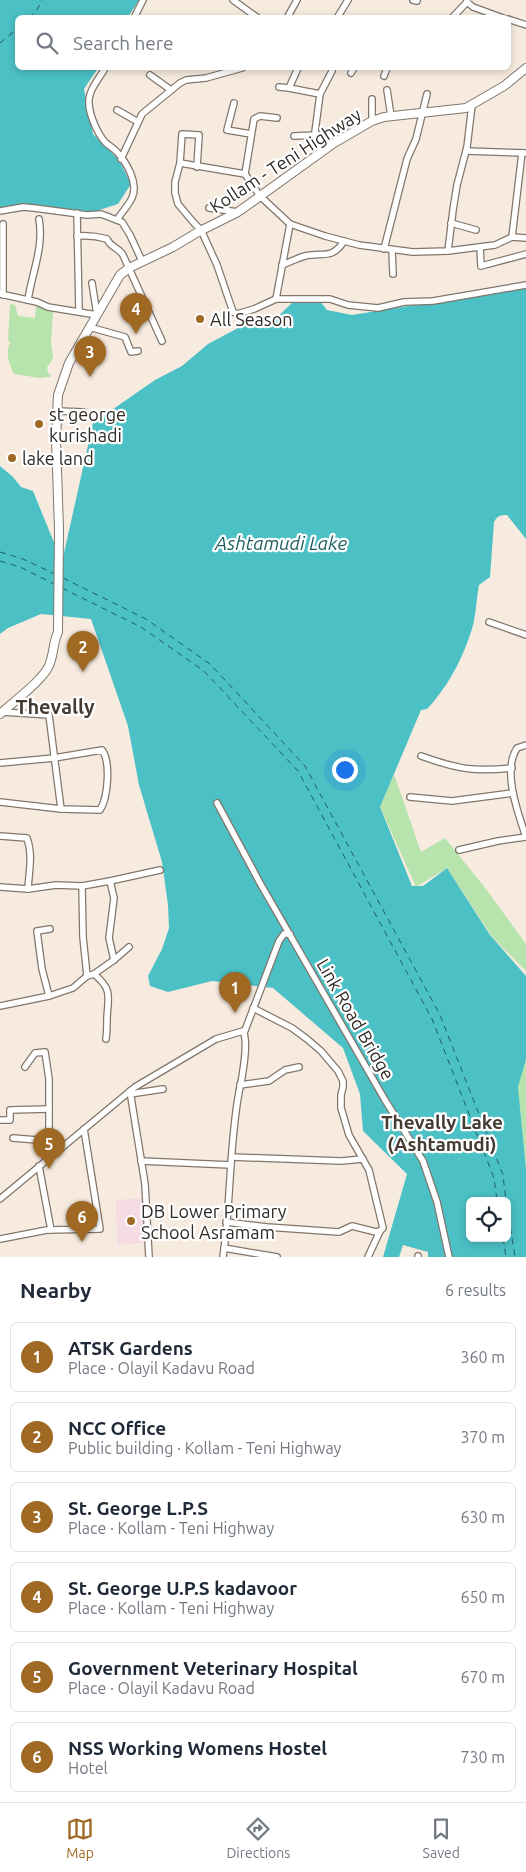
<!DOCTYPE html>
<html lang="en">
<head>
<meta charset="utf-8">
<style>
	:root { --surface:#fff; --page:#f6f6f7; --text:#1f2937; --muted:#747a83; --line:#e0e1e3; --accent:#9f6823 }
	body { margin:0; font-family:Ubuntu,sans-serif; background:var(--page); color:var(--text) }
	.controls { position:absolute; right:15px; bottom:15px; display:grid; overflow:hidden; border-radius:8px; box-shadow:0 2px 8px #0003 }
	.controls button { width:45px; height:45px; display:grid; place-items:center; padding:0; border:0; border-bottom:1px solid var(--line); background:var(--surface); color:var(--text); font:25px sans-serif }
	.you { position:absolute; left:344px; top:769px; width:18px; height:18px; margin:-12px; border:4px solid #fff; border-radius:50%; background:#1a73e8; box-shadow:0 0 0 8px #1a73e833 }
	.badge { display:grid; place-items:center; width:32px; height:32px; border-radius:50%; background:var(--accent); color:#fff; font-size:16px; font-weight:700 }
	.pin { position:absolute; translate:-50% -41px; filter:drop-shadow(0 1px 2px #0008) }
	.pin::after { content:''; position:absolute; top:26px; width:18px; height:15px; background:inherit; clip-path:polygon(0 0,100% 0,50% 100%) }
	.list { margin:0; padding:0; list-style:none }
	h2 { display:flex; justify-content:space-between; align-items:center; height:65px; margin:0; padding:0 20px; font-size:21px }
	h2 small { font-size:16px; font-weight:400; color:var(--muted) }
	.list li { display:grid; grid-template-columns:32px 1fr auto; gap:15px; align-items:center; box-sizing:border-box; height:70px; margin:0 10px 10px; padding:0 10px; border:1px solid var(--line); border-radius:8px }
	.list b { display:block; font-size:19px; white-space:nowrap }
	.list p { margin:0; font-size:16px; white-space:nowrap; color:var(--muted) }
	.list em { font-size:16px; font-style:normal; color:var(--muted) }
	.icon { flex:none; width:28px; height:28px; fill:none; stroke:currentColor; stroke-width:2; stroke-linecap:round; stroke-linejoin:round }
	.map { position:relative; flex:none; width:526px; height:1257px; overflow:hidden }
	.search { position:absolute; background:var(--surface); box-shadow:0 2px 8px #0003; left:15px; right:15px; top:15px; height:55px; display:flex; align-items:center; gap:12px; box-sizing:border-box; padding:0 18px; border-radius:8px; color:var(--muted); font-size:19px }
	.sheet { height:545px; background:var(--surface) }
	nav { display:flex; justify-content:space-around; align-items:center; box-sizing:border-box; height:70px; border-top:1px solid var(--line); background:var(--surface); font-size:14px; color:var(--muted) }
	nav a { display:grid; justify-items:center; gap:2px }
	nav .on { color:var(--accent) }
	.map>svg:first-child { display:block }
	.education { fill:#f5dbe2 }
	.green { fill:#b7e4ac }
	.water { fill:#4bc0c5; fill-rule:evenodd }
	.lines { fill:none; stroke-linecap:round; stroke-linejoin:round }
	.ferry { stroke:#1f5f62; stroke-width:1; stroke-dasharray:6 5; stroke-linecap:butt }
	.minor-casing { stroke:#81766c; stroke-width:8 }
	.major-casing { stroke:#81766c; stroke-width:10 }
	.minor { stroke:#fff; stroke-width:5.5 }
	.major { stroke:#fff; stroke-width:8 }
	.poi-dot { fill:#9f6823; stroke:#fff; stroke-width:2 }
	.labels { text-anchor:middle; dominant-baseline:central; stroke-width:4.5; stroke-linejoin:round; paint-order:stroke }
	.street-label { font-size:18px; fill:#2e2a26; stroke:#fff }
	.poi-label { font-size:18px; fill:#2e2a26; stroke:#fff; text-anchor:start }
	.water-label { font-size:19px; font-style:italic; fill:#1f5f62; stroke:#fff }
	.neighbourhood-label { font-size:19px; font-weight:bold; fill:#443b32; stroke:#fff }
	.quarter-label { font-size:20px; font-weight:bold; fill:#443b32; stroke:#fff }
</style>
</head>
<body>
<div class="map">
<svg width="526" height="1257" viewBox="0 0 526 1257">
	<rect width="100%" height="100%" fill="#f7ebdf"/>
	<path class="education" d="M144,1198L147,1243L117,1245L116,1200Z"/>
	<g class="green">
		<path d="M10,304L15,305L18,316L35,318L36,306L53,311L51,343L53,356L51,362L47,367L48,373L51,375L50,377L40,378L14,374C9,364 5,353 10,343L8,340Z"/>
		<path d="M394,774L421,852L445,838L486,889L526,944V971L493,938L447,868L416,887L380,807Z"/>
		<path d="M526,1060V1169L518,1087Z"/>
	</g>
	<g class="water">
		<path d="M0,0H139L128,17L18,18V68H98L84,89L93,134L119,160L131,184L118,204L87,214L47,206L0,207Z"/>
		<path d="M526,287V539L507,515C500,515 497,516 494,522L490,577L479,585C476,601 476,620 470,635C461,662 446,689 427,709L421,710L380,807L412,886H423L447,868L490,935L526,976V1060L518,1087L526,1169V1257H428V1252L403,1245L399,1257H383L407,1174L363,1131L360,1094L343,1048L273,988L212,981L168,992L150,986L148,976L162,949L169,928L168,905L162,862L139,785L128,726L91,619L41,614L8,628L0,634V466L13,477L21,487L33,491L62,562L93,423L155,380L182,366L208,344L240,327L274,320L293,302L320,301L327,310L352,315ZM470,1201H507V1238H470Z"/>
	</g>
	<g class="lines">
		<g class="ferry">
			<path d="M29,18L36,12L42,0"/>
			<path d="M0,43L18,28"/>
			<path d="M0,552L23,559L55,574"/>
			<path d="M0,561L20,567L54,584"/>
			<path d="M63,578L146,619L210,664L305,766L440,1015L503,1175L506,1201"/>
			<path d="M62,588L141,627L204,671L298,771L432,1019L494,1178L497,1201"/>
			<path d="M507,1206L515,1257"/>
			<path d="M503,1238L506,1257"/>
		</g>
		<g class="minor-casing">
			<g id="minor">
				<path d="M233,0L258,18"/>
				<path d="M413,0L417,1"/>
				<path d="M467,0V2L473,7L503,18"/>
				<path d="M134,18L143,0"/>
				<path d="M287,18L297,0"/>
				<path d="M337,18L348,0"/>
				<path d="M452,18L467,2"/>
				<path d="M508,19L526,25"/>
				<path d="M105,68C100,78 88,90 89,103C89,114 97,133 105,142C108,145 113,148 117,152C126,162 139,183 132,198C128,206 121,213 117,220"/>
				<path d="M351,73L354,68"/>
				<path d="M150,75L171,90"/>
				<path d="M384,76L387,68"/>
				<path d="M279,87L289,88L298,68"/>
				<path d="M289,88L320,94L315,132L330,146"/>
				<path d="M387,90L391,116"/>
				<path d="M320,94L332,71"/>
				<path d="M234,103L227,130L251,134"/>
				<path d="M117,110L138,122"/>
				<path d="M277,118L260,116L254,119L245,174L260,196L290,224L325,236L359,245L413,252L448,251L495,245L512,237L526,238"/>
				<path d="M372,121V99"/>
				<path d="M294,136L317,135"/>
				<path d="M466,151L526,153"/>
				<path d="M121,159L142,114L180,83L186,80L206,78L242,68"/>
				<path d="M180,163L245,174"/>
				<path d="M197,167L199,135L182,134L180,163L175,182V193L178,204L194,223L201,230L217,265L233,312L237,314L254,309L276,299H330L348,305L378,308L404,302L433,301L526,285"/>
				<path d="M209,208L238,212"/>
				<path d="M0,211L23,207L34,208L87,215L101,214L122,222L130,235L142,261"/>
				<path d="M77,213L79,312"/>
				<path d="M451,223L476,230"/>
				<path d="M3,224V295"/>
				<path d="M77,236C88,235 97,236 107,239C110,247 119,248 123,255L162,341"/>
				<path d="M512,237L522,153"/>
				<path d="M480,247L481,266L526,254"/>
				<path d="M384,249L407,159L416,139L427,94"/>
				<path d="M392,250L393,274"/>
				<path d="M448,251L453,210L457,185L467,147L472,105"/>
				<path d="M282,265C290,262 297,258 305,256C323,252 332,260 344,241"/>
				<path d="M0,294L37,302L48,307L97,315L92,283"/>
				<path d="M276,299L290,224"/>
				<path d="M28,300C32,272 44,248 39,219"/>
				<path d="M89,327L125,337L131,352L138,351"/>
				<path d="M57,411L83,412"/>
				<path d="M489,622L526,635"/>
				<path d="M2,712L49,715L61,809"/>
				<path d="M421,756C458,769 473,772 512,768"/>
				<path d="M0,763L54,758L102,750C111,762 108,798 100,810L61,809L0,802"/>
				<path d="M410,797L452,801L513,793"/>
				<path d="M217,803L260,883L385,1100L423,1161L437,1202L449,1257"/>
				<path d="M0,836L27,838C33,855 29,871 28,889"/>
				<path d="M526,837C518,813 502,771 517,748L526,745"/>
				<path d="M459,850L498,841L526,837"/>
				<path d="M110,881L160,870"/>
				<path d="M82,886L83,937L87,976"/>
				<path d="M0,887L28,889L56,885L82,886L110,881L114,898L109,938L114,960"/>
				<path d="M94,974C113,990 108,996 107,1018C107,1025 107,1032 106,1039"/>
				<path d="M49,996L42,969L37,931L50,929"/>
				<path d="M0,1006L49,996L73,988L87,976L94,974L114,960L129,947"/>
				<path d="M244,1033L279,941L284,934H290"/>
				<path d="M25,1067L35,1053L45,1052L49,1079V1157"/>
				<path d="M240,1085L269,1081L285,1070L299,1067"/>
				<path d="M130,1091L145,1184L149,1257"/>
				<path d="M130,1094L163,1089"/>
				<path d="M0,1120H10V1110L49,1109"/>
				<path d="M13,1138L49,1141"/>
				<path d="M232,1157L341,1161L363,1159"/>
				<path d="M141,1161L231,1165"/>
				<path d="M39,1166L51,1230"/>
				<path d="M0,1199L135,1087L216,1039L243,1031C249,1042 242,1079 239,1092C229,1146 231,1202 223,1257"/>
				<path d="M226,1222L267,1227L339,1232L352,1226L376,1232L380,1231L383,1228L369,1170L349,1135L341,1108V1095L343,1087V1081L338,1071L321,1051L307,1039L292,1028L253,1008"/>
				<path d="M0,1239L47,1230L100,1229L84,1129"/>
				<path d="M224,1248L277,1257"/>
				<path d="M368,1257L380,1231"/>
				<path d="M418,1257V1256"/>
			</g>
		</g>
		<g class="major-casing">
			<path id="major" d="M0,714C13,702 46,678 50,663C54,652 53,643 58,632L59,529L56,439L58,395L69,363L120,275L129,268L173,247L198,232L238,212L334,143L372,121L384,117L466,108L504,86L526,68"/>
		</g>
		<use href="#minor" class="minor"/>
		<use href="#major" class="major"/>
	</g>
	<g class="poi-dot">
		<circle cx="200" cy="319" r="5"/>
		<circle cx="39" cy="424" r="5"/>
		<circle cx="12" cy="458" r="5"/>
		<circle cx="131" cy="1221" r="5"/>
	</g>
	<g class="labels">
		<g class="street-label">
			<text transform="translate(285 160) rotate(-33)">Kollam - Teni Highway</text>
			<text transform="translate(356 1019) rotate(60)">Link Road Bridge</text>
		</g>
		<g class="poi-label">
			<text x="210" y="319">All Season</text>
			<text x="49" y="414">st george<tspan x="49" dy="21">kurishadi</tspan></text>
			<text x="22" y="458">lake land</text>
			<text x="141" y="1211">DB Lower Primary<tspan x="141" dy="21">School Asramam</tspan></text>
		</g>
		<g class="water-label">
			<text x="281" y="543">Ashtamudi Lake</text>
		</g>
		<g class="neighbourhood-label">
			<text x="442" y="1122">Thevally Lake<tspan x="442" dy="22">(Ashtamudi)</tspan></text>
		</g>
		<g class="quarter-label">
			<text x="55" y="706">Thevally</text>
		</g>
	</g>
</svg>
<div class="controls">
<button><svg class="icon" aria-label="locate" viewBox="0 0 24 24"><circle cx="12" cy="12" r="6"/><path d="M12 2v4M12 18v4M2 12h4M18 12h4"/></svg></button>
</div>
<div class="you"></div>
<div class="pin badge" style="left:235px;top:1013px">1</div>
<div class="pin badge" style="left:83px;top:672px">2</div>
<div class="pin badge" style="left:90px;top:377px">3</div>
<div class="pin badge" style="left:136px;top:334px">4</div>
<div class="pin badge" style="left:49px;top:1169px">5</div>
<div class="pin badge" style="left:82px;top:1242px">6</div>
<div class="search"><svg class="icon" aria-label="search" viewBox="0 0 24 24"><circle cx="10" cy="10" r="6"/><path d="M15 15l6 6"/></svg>Search here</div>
</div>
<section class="sheet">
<h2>Nearby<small>6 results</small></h2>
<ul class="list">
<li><span class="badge">1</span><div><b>ATSK Gardens</b><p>Place · Olayil Kadavu Road</p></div><em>360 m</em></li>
<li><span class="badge">2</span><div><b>NCC Office</b><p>Public building · Kollam - Teni Highway</p></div><em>370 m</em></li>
<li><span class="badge">3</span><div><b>St. George L.P.S</b><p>Place · Kollam - Teni Highway</p></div><em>630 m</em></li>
<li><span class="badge">4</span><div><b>St. George U.P.S kadavoor</b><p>Place · Kollam - Teni Highway</p></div><em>650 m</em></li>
<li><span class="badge">5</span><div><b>Government Veterinary Hospital</b><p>Place · Olayil Kadavu Road</p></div><em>670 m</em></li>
<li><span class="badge">6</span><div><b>NSS Working Womens Hostel</b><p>Hotel</p></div><em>730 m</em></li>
</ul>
</section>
<nav>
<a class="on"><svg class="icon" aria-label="map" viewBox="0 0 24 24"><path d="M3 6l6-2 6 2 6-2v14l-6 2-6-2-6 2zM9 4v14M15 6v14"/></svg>Map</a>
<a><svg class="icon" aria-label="directions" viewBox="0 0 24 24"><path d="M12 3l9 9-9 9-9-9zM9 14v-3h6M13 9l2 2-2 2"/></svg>Directions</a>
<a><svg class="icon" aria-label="saved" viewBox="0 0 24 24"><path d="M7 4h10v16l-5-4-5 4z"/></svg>Saved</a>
</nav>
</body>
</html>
